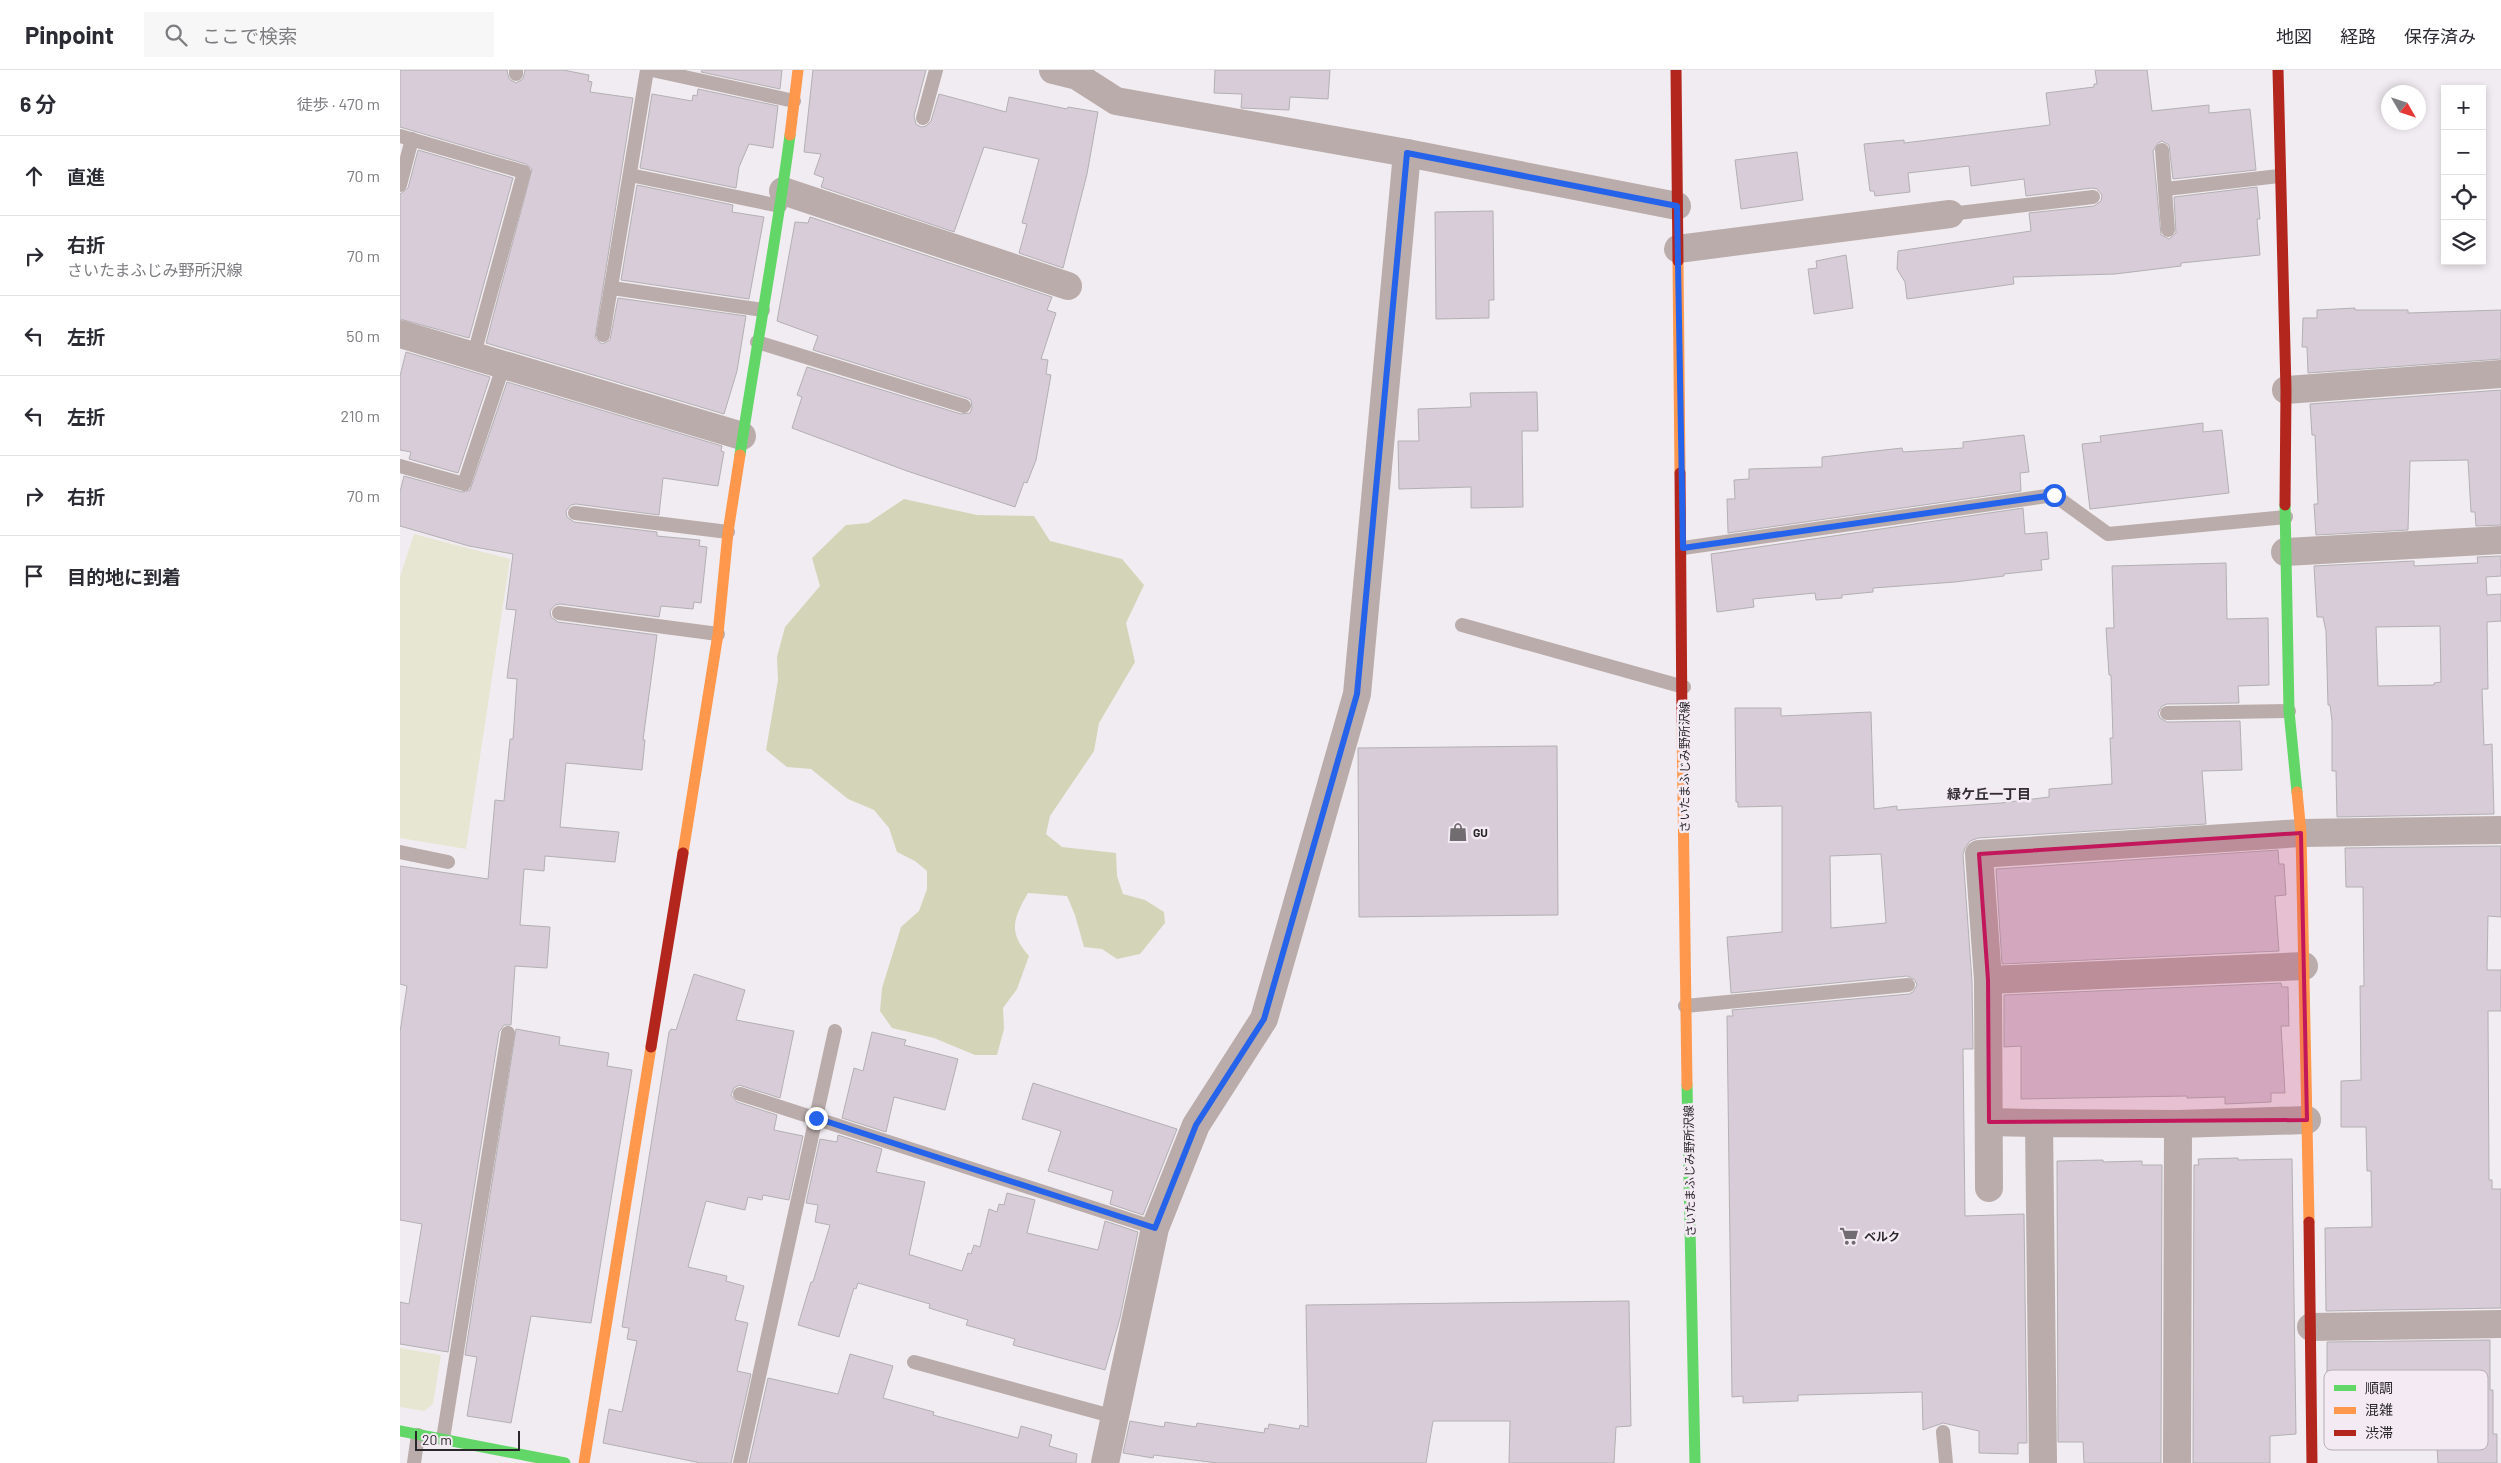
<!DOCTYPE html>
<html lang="ja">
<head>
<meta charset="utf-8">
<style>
	:root { --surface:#fff; --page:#f7f7f7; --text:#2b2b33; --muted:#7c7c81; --line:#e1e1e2 }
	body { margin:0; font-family:Barlow,"Noto Sans JP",sans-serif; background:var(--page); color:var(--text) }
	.controls { position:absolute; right:15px; top:15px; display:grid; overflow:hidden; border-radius:0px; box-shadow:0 2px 8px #0003 }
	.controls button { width:45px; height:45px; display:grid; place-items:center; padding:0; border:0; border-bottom:1px solid var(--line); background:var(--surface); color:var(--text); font:25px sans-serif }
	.compass { position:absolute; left:1981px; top:15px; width:45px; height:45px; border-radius:50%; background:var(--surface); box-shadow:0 2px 8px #0003; rotate:129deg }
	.scale { position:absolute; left:15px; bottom:12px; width:105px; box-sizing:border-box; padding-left:5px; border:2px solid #2a272a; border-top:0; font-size:14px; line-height:18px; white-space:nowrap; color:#2a272a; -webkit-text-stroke:4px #f3eaf3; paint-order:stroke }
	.stop { position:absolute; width:15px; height:15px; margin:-11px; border:4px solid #2563eb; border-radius:50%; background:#fff }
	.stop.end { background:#2563eb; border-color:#fff; box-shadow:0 1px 5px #0008 }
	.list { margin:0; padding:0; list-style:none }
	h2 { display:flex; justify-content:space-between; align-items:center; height:65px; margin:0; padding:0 20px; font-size:21px }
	h2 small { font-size:16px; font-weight:400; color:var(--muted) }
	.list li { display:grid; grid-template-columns:32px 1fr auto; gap:15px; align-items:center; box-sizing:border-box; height:80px; padding:0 20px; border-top:1px solid var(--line) }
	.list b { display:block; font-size:19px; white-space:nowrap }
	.list p { margin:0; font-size:16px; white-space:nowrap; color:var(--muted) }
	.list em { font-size:16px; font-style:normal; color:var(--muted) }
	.icon { flex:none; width:28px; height:28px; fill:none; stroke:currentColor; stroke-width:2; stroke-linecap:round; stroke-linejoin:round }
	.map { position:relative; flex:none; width:2101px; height:1393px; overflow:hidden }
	header { display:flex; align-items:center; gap:30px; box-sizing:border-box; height:70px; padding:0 25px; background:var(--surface); border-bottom:1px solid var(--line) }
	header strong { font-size:24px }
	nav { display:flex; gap:28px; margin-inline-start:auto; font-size:18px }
	.search { width:350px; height:45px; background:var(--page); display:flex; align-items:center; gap:12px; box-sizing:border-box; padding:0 18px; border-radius:0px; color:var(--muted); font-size:19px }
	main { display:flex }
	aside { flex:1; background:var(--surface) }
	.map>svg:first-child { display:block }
	.green { fill:#e7e6d3 }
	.forest { fill:#d4d5b8 }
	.building { fill:#d7ccd7; stroke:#b3b0b3; fill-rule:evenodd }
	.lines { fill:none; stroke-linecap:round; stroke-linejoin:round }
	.lane { stroke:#baacaa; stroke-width:14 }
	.street { stroke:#baacaa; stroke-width:28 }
	.fast { stroke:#63d668; stroke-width:11 }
	.slow { stroke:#ff974d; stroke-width:11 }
	.jam { stroke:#b3261e; stroke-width:11 }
	.route { stroke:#2563eb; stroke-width:6 }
	.marked { fill:#c2185b; fill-opacity:0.2; stroke:#c2185b; stroke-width:4; stroke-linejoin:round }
	.labels { text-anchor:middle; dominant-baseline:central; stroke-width:5; stroke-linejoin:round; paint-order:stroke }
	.street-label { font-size:12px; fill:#2a272a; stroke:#f3eaf3 }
	.poi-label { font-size:12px; font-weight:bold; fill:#2a272a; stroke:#f3eaf3; text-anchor:start }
	.neighbourhood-label { font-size:14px; font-weight:bold; fill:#332d34; stroke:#f3eaf3 }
	.key { fill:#f3eaf3; stroke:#b7b0b7; stroke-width:1 }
	.key-label { font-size:14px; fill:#2a272a }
</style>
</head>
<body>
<header>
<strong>Pinpoint</strong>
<div class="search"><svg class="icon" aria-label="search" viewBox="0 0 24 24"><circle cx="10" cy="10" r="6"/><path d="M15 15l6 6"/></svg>ここで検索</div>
<nav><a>地図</a><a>経路</a><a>保存済み</a></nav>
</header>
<main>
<aside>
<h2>6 分<small>徒歩 · 470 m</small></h2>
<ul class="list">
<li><svg class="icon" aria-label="ahead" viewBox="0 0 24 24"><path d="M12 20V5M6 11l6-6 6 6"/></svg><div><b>直進</b></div><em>70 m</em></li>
<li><svg class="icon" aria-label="right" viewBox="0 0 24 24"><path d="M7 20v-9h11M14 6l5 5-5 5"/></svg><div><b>右折</b><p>さいたまふじみ野所沢線</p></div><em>70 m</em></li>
<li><svg class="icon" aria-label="left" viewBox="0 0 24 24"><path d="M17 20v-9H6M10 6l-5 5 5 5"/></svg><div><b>左折</b></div><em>50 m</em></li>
<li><svg class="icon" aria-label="left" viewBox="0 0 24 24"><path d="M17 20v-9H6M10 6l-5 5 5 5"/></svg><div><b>左折</b></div><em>210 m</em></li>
<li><svg class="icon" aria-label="right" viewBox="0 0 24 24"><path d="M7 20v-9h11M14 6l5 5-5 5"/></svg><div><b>右折</b></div><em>70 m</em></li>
<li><svg class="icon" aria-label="arrive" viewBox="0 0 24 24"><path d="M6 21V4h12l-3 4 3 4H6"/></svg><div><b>目的地に到着</b></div></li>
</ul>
</aside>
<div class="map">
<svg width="2101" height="1393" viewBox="0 0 2101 1393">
	<rect width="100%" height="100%" fill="#f1ecf1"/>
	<g class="green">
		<path d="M14,464L110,489L66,779L0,768V507Z"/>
		<path d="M0,1278L41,1285L33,1334L24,1341L0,1337Z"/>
	</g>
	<path class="forest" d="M504,429L577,445L634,446L650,471L722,489L744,515L726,553L735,592L699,653L694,681L650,746L646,764L662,777L716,783L717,806L723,824L745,830L764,842L765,853L740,884L717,889L702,879L684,877L675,845L667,826L628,823C613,849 608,862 629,886L617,919L603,938L604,959L597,985H575L534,968L492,958L480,941L482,918L501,857L519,841L527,819V801L515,791L497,782L489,758L474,740L448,729L411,699L387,697L366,680L378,610L377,587L385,557L420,516L412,488L446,455L468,453Z"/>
	<g class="building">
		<path d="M0,0H107L109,9L116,13L123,9L125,0H163L189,5L188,11L192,12L190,22L233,28L195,268L202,274L210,270L218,228L346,246L337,301L324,344L86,273L132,99L126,94L0,57Z"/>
		<path d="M302,0H382L380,19L301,2Z"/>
		<path d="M413,0H526L514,46L516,54L521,57L526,56L531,51L539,24L606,42L609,27L667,39L668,37L698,42L687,104L663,198L619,183L627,154L622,153L639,89L584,77L554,162L421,117L424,108L414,104L421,84L404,82Z"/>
		<path d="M815,0H930L928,29L890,27L889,40L841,38L842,24L814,23Z"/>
		<path d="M1695,0H1747L1752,41L1809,35V43L1850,39L1856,100L1773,109L1769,75L1762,71L1758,73L1753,81L1761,165L1769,169L1776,163L1774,127L1857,117L1860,149H1857L1860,185L1781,193V196L1715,204L1613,207L1614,214L1507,229L1505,212L1497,199L1498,181L1631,161L1629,143L1694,136L1701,131L1702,125L1697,119L1692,118L1626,126L1624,109L1571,116L1569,96L1508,103L1510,122L1475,126L1474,121H1470L1464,74L1504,70V73L1650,55L1646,23L1694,17V14H1697Z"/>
		<path d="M298,19L378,36L373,78L349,74L339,97L336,118L240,98L252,24L292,31L293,25L297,26Z"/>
		<path d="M18,80L113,108L69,268L0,249V124L8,118Z"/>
		<path d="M1397,82L1403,130L1341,139L1335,90Z"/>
		<path d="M237,115L333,135L332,142L364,147L349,229L221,210Z"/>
		<path d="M1093,141L1094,230H1089V248L1036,249L1035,142Z"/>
		<path d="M410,147L652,227L647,240L656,243L641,289L648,290L646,304L651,305L636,390L627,413L624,412L615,437L507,401L392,358L402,327L397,325L407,297L561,344L570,343L572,338L571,330L567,328L413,280L418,266L377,251L395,152L408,153Z"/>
		<path d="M1446,185L1453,238L1414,244L1408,199L1417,198L1416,191Z"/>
		<path d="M1955,238V240H2008V243L2101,240V289L1908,303L1907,277H1902L1903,248H1917V240Z"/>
		<path d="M6,282L90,307L58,403L9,389L11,382L0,380V306Z"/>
		<path d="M107,312L322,376L321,381L324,382L318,416L263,408L259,445L176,434L171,435L166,441L167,447L174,452L257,462V466L300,470L299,476L307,477L301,533L294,532L293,539L261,536L259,547L160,534L155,535L150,541L151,547L158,552L257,565L243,670H245L242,700L166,693L160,757L219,762L215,792L145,786L144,801L124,799L120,855L150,857L147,898L115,896L111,955H104L99,962L48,1282L0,1274V1232L9,1234L22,1154L0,1150V962L7,916L0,914V796L88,809L95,730L104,731L110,669H113L117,609L107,608L116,540L106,539L113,484L69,476L0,456V422L4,406L62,422L70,420Z"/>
		<path d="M2101,320V455L2076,456L2075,442H2071L2068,390L2010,391L2008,460L1916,465L1914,434H1918L1915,365H1912L1910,334Z"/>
		<path d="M1137,322L1138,361H1122L1123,437L1071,438V417L999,419L998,371H1019L1018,339L1071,337L1070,323Z"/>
		<path d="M1803,353V362L1822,360L1829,423L1690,439L1682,374L1701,372L1700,366Z"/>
		<path d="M1624,365L1629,402L1620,403L1621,421L1328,463L1327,429H1335L1334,410L1349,409V399L1422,397V387L1502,378L1503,382L1563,378V372Z"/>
		<path d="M1623,438L1625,464L1647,462L1649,489L1641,490L1642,500L1604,504V506L1555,512L1473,518V522L1442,525V528L1416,530L1415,523L1353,529L1354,537L1317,542L1311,484Z"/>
		<path d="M2101,486V506L2086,507L2087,525L2101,524V551L2087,552L2088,619H2082L2084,675L2092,674L2094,744L1937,747L1936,701H1932V651L1930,635H1928L1926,561L1923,547H1917L1914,496L2014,491V496L2078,493L2077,487ZM2040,556L2041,612L2034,613V615L1978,616L1976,557Z"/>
		<path d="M1826,493L1827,549L1868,548L1869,615L1838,616L1839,633L1767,634L1762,636L1758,643L1760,648L1767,652L1840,651L1842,700L1802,701L1806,754L1578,768L1570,771L1565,778L1563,785L1572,911L1573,979H1563L1565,1146L1624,1144L1627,1373H1618V1384L1579,1383V1361L1543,1353L1523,1360L1522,1322L1398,1325V1331L1343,1333V1326L1332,1327L1327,946H1333L1332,940L1509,924L1513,922L1517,915L1515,910L1507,906L1331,923L1327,867L1382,862V736L1338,737V732H1336L1335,638H1381V646L1471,642L1474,739L1497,736V740L1601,733L1649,727V719L1712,714L1710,668H1713L1711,605H1709L1706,558H1714L1712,496ZM1481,784L1486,853L1431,858L1430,786Z"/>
		<path d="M1157,676L1158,845L959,847L958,678Z"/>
		<path d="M2101,776V847L2088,846L2087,900H2101V941H2088L2089,1110H2092V1119H2101V1238L1926,1241L1925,1158L1972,1157L1971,1101H1967L1966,1057H1941V1011L1961,1010L1960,916H1964L1963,817H1946L1945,778Z"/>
		<path d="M1878,780L1879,794H1884L1886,825L1875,826L1879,881L1602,894L1596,799Z"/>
		<path d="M294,904L345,920L336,950L394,961L380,1028L339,1015L334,1018L331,1025L337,1032L377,1045L374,1060L403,1066L389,1130L363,1125L362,1130L348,1127L345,1140L306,1131L288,1197L327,1206L326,1211L344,1216L335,1250L348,1253L337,1301L351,1304L331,1393H301L203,1373L209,1339L222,1342L237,1271L227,1269L229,1258L222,1257L269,962L271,959L276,960Z"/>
		<path d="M1881,913L1882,917H1888L1889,956H1881L1885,1023H1871V1032L1825,1034V1027L1787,1028V1026L1621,1029V976L1604,977V925Z"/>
		<path d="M116,959L160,967L159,975L209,983L207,996L232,1000L191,1253L131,1246L111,1353L67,1346L77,1287L65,1285Z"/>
		<path d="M472,962L506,970L504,975L558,989L545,1040L494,1027L486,1062L442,1048L454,998L463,1001Z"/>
		<path d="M633,1013L777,1059L743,1145L710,1134L713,1121L648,1101L661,1061L622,1049Z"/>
		<path d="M438,1065L482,1079L476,1102L525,1112L509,1185H511L562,1201L568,1183L571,1184L574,1175L580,1177L589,1139L597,1142L599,1134L604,1135L607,1123L635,1130L627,1163L698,1180L705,1151L738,1162L720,1248L705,1300L613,1275L615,1269L566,1255L568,1250L529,1238L530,1234L458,1213L456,1219L454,1218L439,1267L398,1255L411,1212H413L430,1155L415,1152L418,1135L406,1133L420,1069L437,1072Z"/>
		<path d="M1838,1088V1090L1892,1089L1896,1364L1870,1366V1393H1793L1794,1095H1799L1798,1089Z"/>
		<path d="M1703,1090V1092L1742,1091V1095H1762L1761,1393H1684L1683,1372H1658L1657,1091Z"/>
		<path d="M1229,1231L1231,1356L1216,1357L1214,1393H1109L1110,1351H1033L1026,1393H817L754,1385L753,1388L723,1383L730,1351L764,1357L765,1352L796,1357L797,1353L864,1363L865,1358L868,1359L869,1354L899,1359L900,1355L908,1357L906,1235Z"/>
		<path d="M2090,1270V1320H2093V1364H2097V1393H2038L2036,1362L1927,1363V1272Z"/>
		<path d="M450,1284L493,1296L483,1328L534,1342L533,1345L618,1368L621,1356L652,1365L649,1376L677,1384L676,1393H349L368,1308L438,1324Z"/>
	</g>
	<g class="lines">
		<g class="lane">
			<path d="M252,0L394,31"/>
			<path d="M116,4V0"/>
			<path d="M523,48L536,0"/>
			<path d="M0,66L124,102L74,284"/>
			<path d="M1762,80L1768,160"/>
			<path d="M230,105L380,136"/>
			<path d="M0,115L12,69"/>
			<path d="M1766,119L1879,106"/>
			<path d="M1550,144L1693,127"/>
			<path d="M212,218L363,240"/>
			<path d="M203,265L247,0"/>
			<path d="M357,272L564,336"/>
			<path d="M0,396L64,414L104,294"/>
			<path d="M175,443L328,462"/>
			<path d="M1283,478L1654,425L1708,464L1886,447"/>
			<path d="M159,543L318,564"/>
			<path d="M1062,555L1284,617"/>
			<path d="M1767,643L1889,641"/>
			<path d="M0,782L48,792"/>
			<path d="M1285,936L1508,915"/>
			<path d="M340,1024L755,1158"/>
			<path d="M514,1292L715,1347"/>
			<path d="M1543,1362L1546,1393"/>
			<path d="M43,1369L108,963"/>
			<path d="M14,1393L18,1365"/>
			<path d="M340,1393L435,961"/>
		</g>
		<g class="street">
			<path d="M653,0L677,6L716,31L1007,83L1277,136"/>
			<path d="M383,121L668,216"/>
			<path d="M1278,179L1550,144"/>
			<path d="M0,264L342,366"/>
			<path d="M1886,320L2101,304"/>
			<path d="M1885,482L2101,470"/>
			<path d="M1588,910L1904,896"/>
			<path d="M1589,1052L1639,1053"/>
			<path d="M1589,1118L1588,910L1579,784L1901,763L2101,760"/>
			<path d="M1911,1257L2101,1254"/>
			<path d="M705,1393L755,1158L796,1055L864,949L957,624L1007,83"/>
			<path d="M1643,1393L1639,1053L1778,1054L1907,1050"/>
			<path d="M1777,1393L1778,1054"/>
		</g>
		<g class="fast">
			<path d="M340,385C356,278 376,172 390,65"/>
			<path d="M1885,435L1889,641L1897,722"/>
			<path d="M1287,1015L1295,1393"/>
			<path d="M0,1361L165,1393"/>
		</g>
		<g class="slow">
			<path d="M390,65L398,0"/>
			<path d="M1278,191L1280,403"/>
			<path d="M1282,655L1287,1015"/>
			<path d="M1897,722L1901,763L1909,1152"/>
			<path d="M283,783L318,564L328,462L340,385"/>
			<path d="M184,1393L251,977"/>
		</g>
		<g class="jam">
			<path d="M1276,0L1278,191"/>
			<path d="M1878,0L1886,320L1885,435"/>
			<path d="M1280,403L1282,655"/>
			<path d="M251,977L283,783"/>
			<path d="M1909,1152L1912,1393"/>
		</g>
	</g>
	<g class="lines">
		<path class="route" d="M416,1048L755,1158L796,1055L864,949L957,624L1007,83L1277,136L1283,478L1654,425"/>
	</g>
	<path class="marked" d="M1901,763L1907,1050L1589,1052L1588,910L1579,784Z"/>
	<defs>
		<g id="shop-bare" transform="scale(1.5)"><path d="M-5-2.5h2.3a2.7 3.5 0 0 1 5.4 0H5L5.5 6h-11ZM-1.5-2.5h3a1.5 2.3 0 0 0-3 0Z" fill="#706c70" stroke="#f3eaf3" stroke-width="2.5" paint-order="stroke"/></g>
		<g id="supermarket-bare" transform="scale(1.5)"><path d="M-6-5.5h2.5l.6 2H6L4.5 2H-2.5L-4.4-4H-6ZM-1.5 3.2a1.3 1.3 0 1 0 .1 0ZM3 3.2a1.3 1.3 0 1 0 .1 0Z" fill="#706c70" stroke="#f3eaf3" stroke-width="2.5" paint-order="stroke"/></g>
	</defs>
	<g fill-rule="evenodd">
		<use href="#shop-bare" x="1058" y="762"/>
		<use href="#supermarket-bare" x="1449" y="1166"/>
	</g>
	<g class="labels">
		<g class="street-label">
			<text transform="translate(1284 697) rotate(-90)">さいたまふじみ野所沢線</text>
			<text transform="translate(1289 1101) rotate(-91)">さいたまふじみ野所沢線</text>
		</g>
		<g class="poi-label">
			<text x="1073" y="762">GU</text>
			<text x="1464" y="1166">ベルク</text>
		</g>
		<g class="neighbourhood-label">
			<text x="1589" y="723">緑ケ丘一丁目</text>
		</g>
	</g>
	<rect x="1924" y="1300" width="164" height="80" rx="8" class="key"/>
	<rect x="1934" y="1315" width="22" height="6" fill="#63d668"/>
	<rect x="1934" y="1337" width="22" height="7" fill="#ff974d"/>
	<rect x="1934" y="1360" width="22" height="6" fill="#b3261e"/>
	<g class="key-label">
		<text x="1965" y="1323">順調</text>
		<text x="1965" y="1345">混雑</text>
		<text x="1965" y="1368">渋滞</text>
	</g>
</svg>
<div class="controls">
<button>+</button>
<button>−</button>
<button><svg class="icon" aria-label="locate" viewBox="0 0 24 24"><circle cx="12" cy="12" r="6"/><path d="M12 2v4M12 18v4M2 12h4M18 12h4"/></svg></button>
<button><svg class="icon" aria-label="layers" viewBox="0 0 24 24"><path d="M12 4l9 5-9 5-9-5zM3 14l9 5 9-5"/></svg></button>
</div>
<svg class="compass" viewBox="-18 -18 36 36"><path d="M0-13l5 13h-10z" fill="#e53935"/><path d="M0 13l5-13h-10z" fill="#7c7c81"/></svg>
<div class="scale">20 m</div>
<div class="stop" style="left:1654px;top:425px"></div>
<div class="stop end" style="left:416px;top:1048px"></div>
</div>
</main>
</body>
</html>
